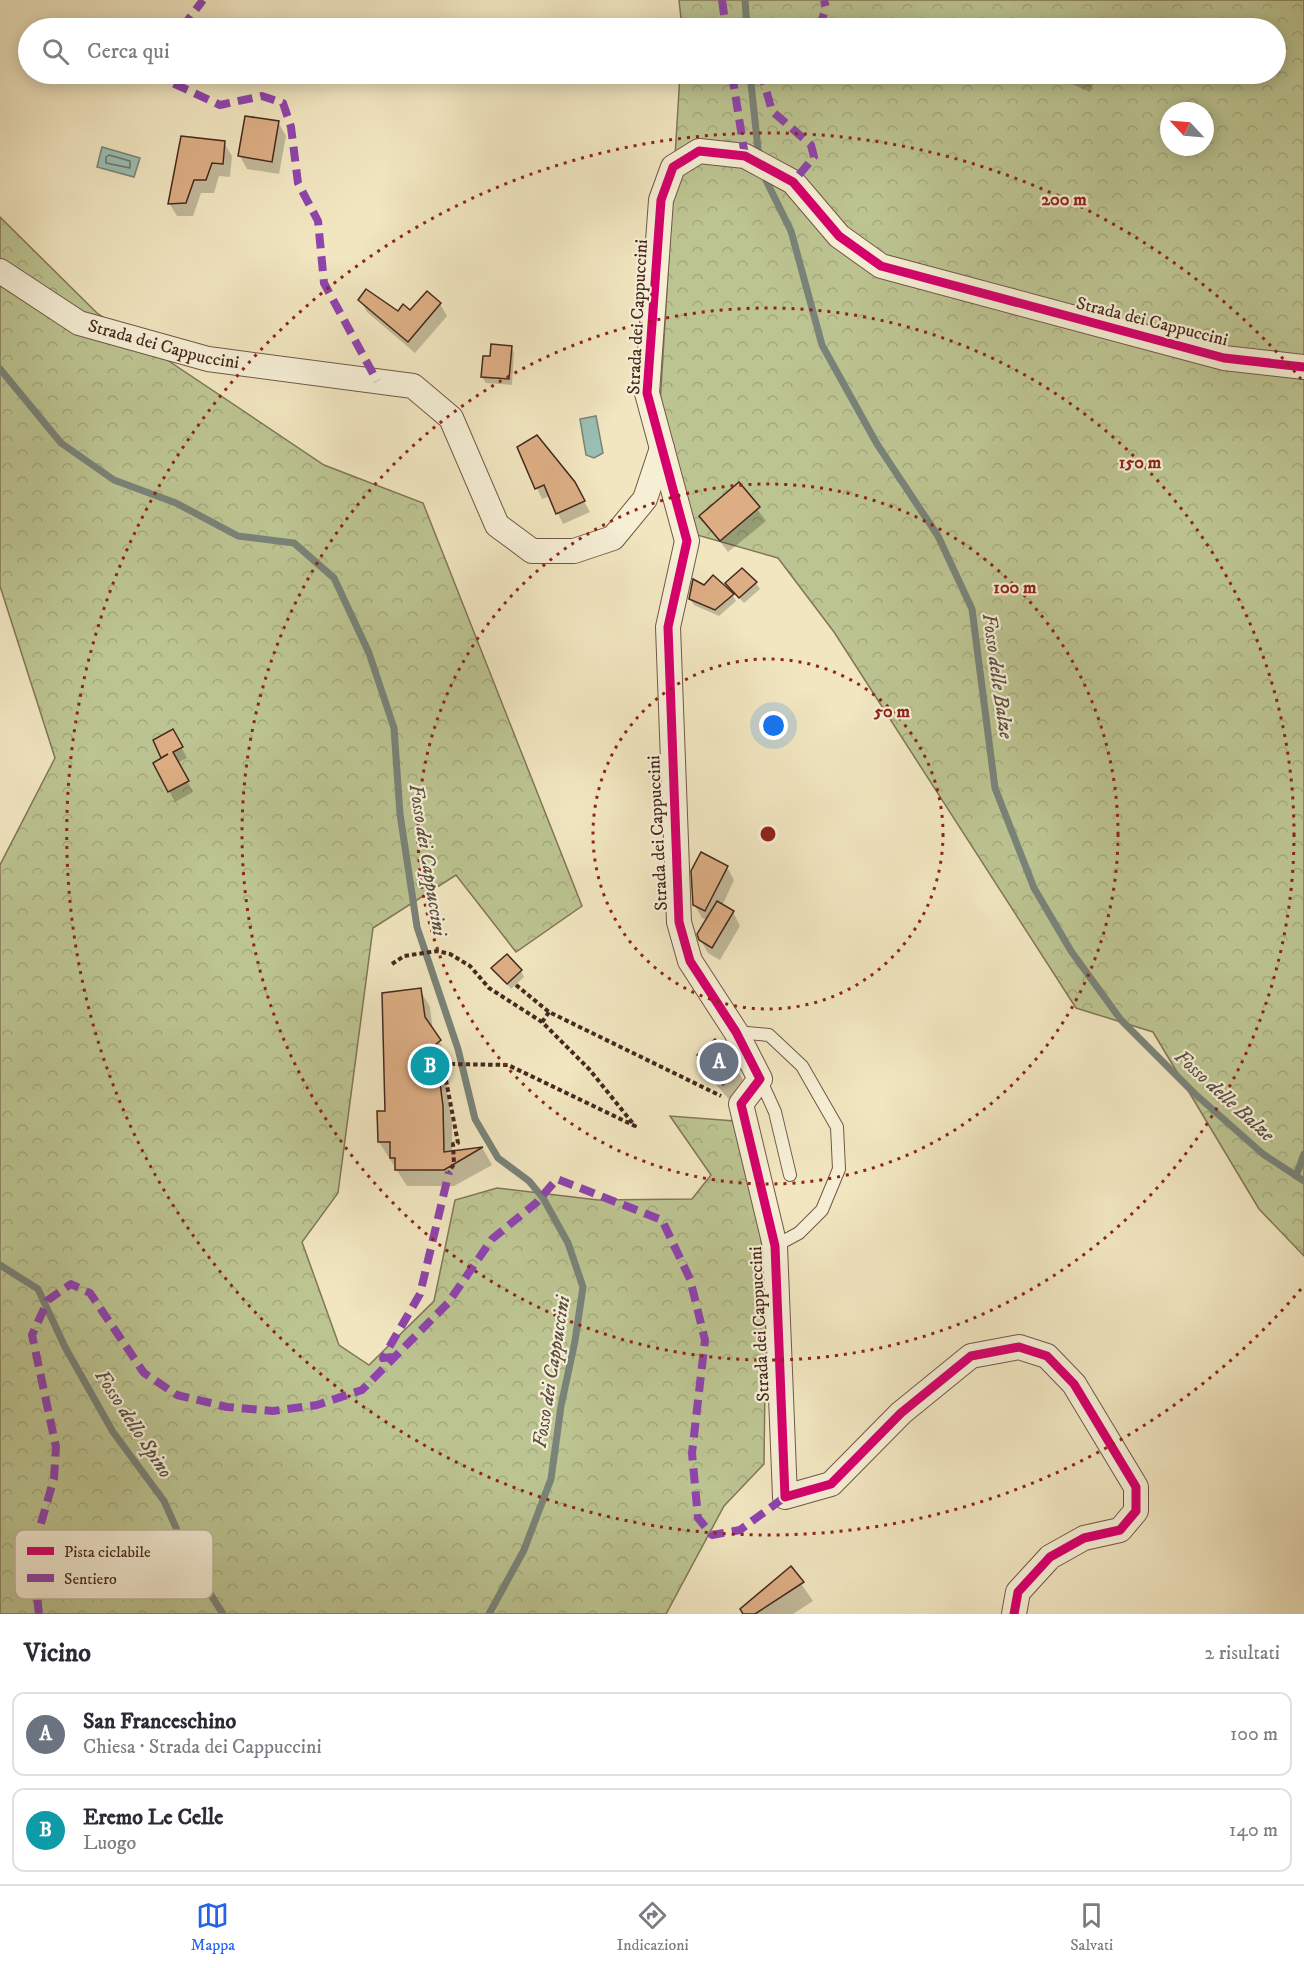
<!DOCTYPE html>
<html lang="it">
<head>
<meta charset="utf-8">
<style>
	:root { --surface:#fff; --page:#f7f7f7; --text:#2b2b33; --muted:#7c7c81; --line:#e1e1e2; --accent:#2563eb }
	body { margin:0; font-family:"IM FELL DW Pica",serif; background:var(--page); color:var(--text) }
	.compass { position:absolute; left:1160px; top:102px; width:54px; height:54px; border-radius:50%; background:var(--surface); box-shadow:0 3px 15px #0003; rotate:296deg }
	.you { position:absolute; left:774px; top:726px; width:21px; height:21px; margin:-15px; border:4px solid #fff; border-radius:50%; background:#1a73e8; box-shadow:0 0 0 9px #1a73e833 }
	.badge { display:grid; place-items:center; width:39px; height:39px; border-radius:50%; background:var(--accent); color:#fff; font-size:20px; font-weight:700 }
	.pin { position:absolute; translate:-50% -50%; border:3px solid #fff; box-shadow:0 2px 6px #0006 }
	.list { margin:0; padding:0; list-style:none }
	h2 { display:flex; justify-content:space-between; align-items:center; height:78px; margin:0; padding:0 24px; font-size:26px }
	h2 small { font-size:20px; font-weight:400; color:var(--muted) }
	.list li { display:grid; grid-template-columns:39px 1fr auto; gap:18px; align-items:center; box-sizing:border-box; height:84px; margin:0 12px 12px; padding:0 12px; border:2px solid var(--line); border-radius:12px }
	.list b { display:block; font-size:22px; white-space:nowrap }
	.list p { margin:0; font-size:20px; white-space:nowrap; color:var(--muted) }
	.list em { font-size:20px; font-style:normal; color:var(--muted) }
	.icon { flex:none; width:33px; height:33px; fill:none; stroke:currentColor; stroke-width:2; stroke-linecap:round; stroke-linejoin:round }
	.map { position:relative; flex:none; width:1304px; height:1614px; overflow:hidden }
	.search { position:absolute; background:var(--surface); box-shadow:0 3px 15px #0003; left:18px; right:18px; top:18px; height:66px; display:flex; align-items:center; gap:15px; box-sizing:border-box; padding:0 21px; border-radius:33px; color:var(--muted); font-size:22px }
	.sheet { height:270px; background:var(--surface) }
	nav { display:flex; justify-content:space-around; align-items:center; box-sizing:border-box; height:84px; border-top:2px solid var(--line); background:var(--surface); font-size:16px; color:var(--muted) }
	nav a { display:grid; justify-items:center; gap:3px }
	nav .on { color:var(--accent) }
	.map>svg:first-child { display:block }
	.forest { fill:url(#forest-crowns); stroke:#817658; stroke-width:1.5; fill-rule:evenodd }
	.water { fill:#9bbfb5; stroke:#798379; stroke-width:1.5 }
	.shadow { fill:#0003 }
	.lines { fill:none; stroke-linecap:round; stroke-linejoin:round }
	.shore { stroke:#70746a; stroke-width:1.5 }
	.stream { stroke:#798379; stroke-width:7 }
	.building { fill:#ddae84; stroke:#46291f; stroke-width:1.5 }
	.service-casing { stroke:#715847; stroke-width:14 }
	.minor-casing { stroke:#715847; stroke-width:26 }
	.path { stroke:#46291f; stroke-width:4; stroke-dasharray:4.5 3; stroke-linecap:butt }
	.service { stroke:#f6efd6; stroke-width:12 }
	.minor { stroke:#f6efd6; stroke-width:24 }
	.quiet { stroke:#8e44ad; stroke-width:8; stroke-dasharray:15 8; stroke-linecap:butt }
	.cycleway-casing { stroke:#f6efd6; stroke-width:13 }
	.cycleway { stroke:#d6006c; stroke-width:9 }
	.ring { fill:none; stroke:#8f2418; stroke-width:3; stroke-dasharray:3 6 }
	.labels { text-anchor:middle; dominant-baseline:central; stroke-width:4.5; stroke-linejoin:round; paint-order:stroke }
	.street-label { font-size:18px; fill:#46291f; stroke:#f6efd6 }
	.water-label { font-size:20px; font-style:italic; fill:#5b4e44; stroke:#f6efd6 }
	.key { fill:#f6efd6; stroke:#c1b49f; stroke-width:1.5 }
	.key-label { font-size:16px; fill:#46291f }
	.centre { fill:#8f2418; stroke:#f6efd6; stroke-width:3 }
	.ring-label { font-size:18px; text-anchor:middle; font-weight:bold; fill:#8f2418; stroke:#f6efd6; stroke-width:4.5; stroke-linejoin:round; paint-order:stroke }
</style>
</head>
<body>
<div class="map">
<svg width="1304" height="1614" viewBox="0 0 1304 1614">
	<defs>
		<pattern id="forest-crowns" width="20" height="18" patternUnits="userSpaceOnUse" patternTransform="scale(1.5)"><rect width="20" height="18" fill="#bcc491"/><path d="M2 6a3 3 0 1 1 6 0M12 15a3 3 0 1 1 6 0" fill="none" stroke="#a3a87d"/></pattern>
	</defs>
	<rect width="100%" height="100%" fill="#f1e6c0"/>
	<filter id="stains"><feTurbulence type="fractalNoise" baseFrequency=".00333" numOctaves="4"/><feColorMatrix values="0 0 0 0 .2 0 0 0 0 .09 0 0 0 0 .02 0 0 0 .5 -.17"/></filter>
	<radialGradient id="worn" r=".72"><stop offset=".6" stop-color="#630" stop-opacity="0"/><stop offset="1" stop-color="#630" stop-opacity=".3"/></radialGradient>
	<g class="forest">
		<path d="M679,0H1304V1256L1259,1209L1153,1032L1076,1008L834,632L778,558L683,531L658,438L680,74H1276V28H682ZM1169,111H1205V147H1169Z"/>
		<path d="M0,217L97,313L324,465L423,503L582,906L516,952L456,875L373,928L338,1193L302,1242L339,1345L369,1365L434,1301L455,1200L497,1188L598,1200L692,1199L711,1175L670,1116L735,1121L758,1201L766,1298L764,1464L724,1506L666,1614H0V865L55,758L0,586Z"/>
	</g>
	<g class="water">
		<path d="M102,147L140,158L134,177L97,167Z"/>
		<path d="M596,416L603,453L594,458L586,455L580,419Z"/>
	</g>
	<g class="shadow">
		<path d="M1042,22L1056,28H1038Z"/>
		<path d="M1049,74H1097L1090,92Z"/>
		<path d="M278,122L286,136L279,174L247,169L240,156Z"/>
		<path d="M224,143L232,156L230,177L219,176L214,193H201L193,216H177L169,203Z"/>
		<path d="M427,293L440,304L447,316L415,353L367,312L360,300L398,313L410,312Z"/>
		<path d="M511,347L514,353L512,385L486,383L482,377L491,358Z"/>
		<path d="M519,448L580,494L590,512L563,524L550,496L542,499Z"/>
		<path d="M739,485L766,521L728,552L701,516Z"/>
		<path d="M756,583L760,589L744,603L727,584Z"/>
		<path d="M704,587L732,594L736,601L719,616L694,605L690,599Z"/>
		<path d="M173,731L187,758L177,763L193,792L175,802L155,764L164,759L155,741Z"/>
		<path d="M727,867L734,880L722,906L733,912L740,926L720,960L708,953L700,939L707,920L702,918L694,904Z"/>
		<path d="M493,968L521,971L524,977L511,989Z"/>
		<path d="M420,990L430,1007L433,1032L449,1057L443,1062L452,1124V1152L483,1149L492,1165L454,1186H407L379,1142Z"/>
		<path d="M698,1056L738,1071L754,1098L739,1111L714,1082Z"/>
		<path d="M791,1569L813,1601L793,1614H744Z"/>
	</g>
	<g class="lines">
		<path class="shore" d="M109,155L130,161V168L106,163V157Z"/>
		<g class="stream">
			<path d="M745,0L747,28"/>
			<path d="M750,74L759,158"/>
			<path d="M763,174L791,231L822,345L877,444L938,536L972,609L995,788L1034,888L1071,951L1121,1020L1194,1093L1263,1154L1304,1181"/>
			<path d="M0,369L61,443L114,480L176,503L238,536L294,543L334,578L369,653L394,728L400,814L417,927L458,1049L475,1119L498,1158L529,1181L543,1198L568,1243L583,1287L575,1341L561,1406L551,1479L524,1550L489,1614"/>
			<path d="M1296,1176L1304,1154"/>
			<path d="M0,1265L38,1289L65,1347L113,1432L164,1501L195,1570L223,1614"/>
		</g>
	</g>
	<g class="building">
		<path d="M245,116L279,121L272,162L238,156Z"/>
		<path d="M181,136L225,141L223,164L212,163L206,180H194L186,203L168,204Z"/>
		<path d="M366,289L398,311L403,304L410,310L427,291L441,303L408,342L358,300Z"/>
		<path d="M491,344L512,346L509,379L481,377L483,356H490Z"/>
		<path d="M537,435L575,482L585,501L556,514L544,485L535,489L517,447Z"/>
		<path d="M739,482L760,507L720,541L699,516Z"/>
		<path d="M742,568L757,582L739,598L725,583Z"/>
		<path d="M713,575L734,594L715,610L689,599L693,579L704,585Z"/>
		<path d="M173,729L183,747L173,752L189,781L168,792L153,763L168,754L161,758L153,740Z"/>
		<path d="M701,852L728,866L705,911L693,905L691,871Z"/>
		<path d="M717,901L734,911L712,948L699,940L697,934Z"/>
		<path d="M507,954L522,970L507,984L491,968Z"/>
		<path d="M421,988L425,1017L441,1040L435,1045L443,1106L444,1152L483,1147L444,1170H395V1158H390V1142H378L377,1111H385L382,993Z"/>
		<path d="M715,1039L740,1070L723,1085L697,1055Z"/>
		<path d="M791,1566L804,1582L755,1614H743L740,1609Z"/>
	</g>
	<g class="lines">
		<g class="service-casing">
			<g id="service">
				<path d="M736,1032L769,1035L802,1066L837,1127L839,1169L822,1210L799,1233L775,1246"/>
				<path d="M760,1079L775,1112L790,1175"/>
			</g>
		</g>
		<g class="minor-casing">
			<g id="minor">
				<path id="s1" d="M0,271L79,323L208,359L413,386L451,418L497,525L532,551H574L613,538L645,499L662,448"/>
				<path d="M1014,1614L1018,1592L1050,1557L1084,1538L1120,1530L1136,1511V1487L1074,1384L1047,1356L1019,1347L971,1356L901,1413L831,1484L785,1497L775,1246L741,1104L760,1079L736,1032L690,961L679,922L668,627L687,541L647,393L661,200L673,167L699,151L745,156L793,182L839,236L881,266L1224,358L1304,367"/>
			</g>
		</g>
		<g class="path">
			<path d="M392,964L404,956L437,951L450,954L470,966L489,988L542,1022L589,1069L635,1126L508,1065L448,1064"/>
			<path d="M516,985L549,1012L721,1096"/>
			<path d="M542,1022L549,1012"/>
			<path d="M442,1052L448,1064L445,1075L458,1143L453,1144L454,1164L449,1172"/>
		</g>
		<use href="#service" class="service"/>
		<use href="#minor" class="minor"/>
		<g class="quiet">
			<path d="M722,0L726,28"/>
			<path d="M182,28L203,0"/>
			<path d="M819,28L826,8L824,0"/>
			<path d="M153,74L220,105L262,96L283,103L291,127L298,183L318,221L324,283L377,381"/>
			<path d="M732,74L745,156"/>
			<path d="M771,74L763,79L772,111L811,145L814,157L793,182"/>
			<path d="M393,1357L383,1358L420,1294L449,1172"/>
			<path d="M39,1614L32,1555L54,1478L56,1447L32,1335L48,1300L71,1284L90,1293L144,1373L177,1395L227,1407L273,1411L317,1405L362,1390L448,1303L492,1239L536,1203L557,1179L662,1220L690,1279L705,1340L692,1453L698,1518L712,1535L740,1530L785,1497"/>
		</g>
		<g class="cycleway-casing">
			<path id="cycleway" d="M1014,1614L1018,1592L1050,1557L1084,1538L1120,1530L1136,1511V1487L1074,1384L1047,1356L1019,1347L971,1356L901,1413L831,1484L785,1497L775,1246L741,1104L760,1079L736,1032L690,961L679,922L668,627L687,541L647,393L661,200L673,167L699,151L745,156L793,182L839,236L881,266L1224,358L1304,367"/>
		</g>
		<use href="#cycleway" class="cycleway"/>
	</g>
	<g class="ring">
		<circle cx="768" cy="834" r="175"/>
		<circle cx="768" cy="834" r="350"/>
		<circle cx="768" cy="834" r="526"/>
		<path d="M1301 1289A701 701 0 1 1 1301 379"/>
	</g>
	<g class="labels">
		<g class="street-label">
			<text transform="translate(638 317) rotate(-87)">Strada dei Cappuccini</text>
			<text transform="translate(1152 322) rotate(14)">Strada dei Cappuccini</text>
			<text stroke="none"><textPath href="#s1" startOffset="182">Strada dei Cappuccini</textPath></text>
			<text transform="translate(658 833) rotate(-93)">Strada dei Cappuccini</text>
			<text transform="translate(760 1324) rotate(-93)">Strada dei Cappuccini</text>
		</g>
		<g class="water-label">
			<text transform="translate(997 676) rotate(82)">Fosso delle Balze</text>
			<text transform="translate(427 860) rotate(81)">Fosso dei Cappuccini</text>
			<text transform="translate(1224 1096) rotate(42)">Fosso delle Balze</text>
			<text transform="translate(552 1372) rotate(-81)">Fosso dei Cappuccini</text>
			<text transform="translate(133 1424) rotate(57)">Fosso dello Spino</text>
		</g>
	</g>
	<rect x="15" y="1530" width="198" height="69" rx="9" class="key"/>
	<rect x="27" y="1547" width="27" height="8" fill="#d6006c"/>
	<rect x="27" y="1574" width="27" height="8" fill="#8e44ad"/>
	<g class="key-label">
		<text x="64" y="1557">Pista ciclabile</text>
		<text x="64" y="1584">Sentiero</text>
	</g>
	<circle cx="768" cy="834" r="9" class="centre"/>
	<g class="ring-label">
		<text x="1064" y="205">200 m</text>
		<text x="1140" y="468">150 m</text>
		<text x="1015" y="593">100 m</text>
		<text x="892" y="717">50 m</text>
	</g>
	<rect width="100%" height="100%" filter="url(#stains)"/>
	<rect width="100%" height="100%" fill="url(#worn)"/>
</svg>
<svg class="compass" viewBox="-18 -18 36 36"><path d="M0-13l5 13h-10z" fill="#e53935"/><path d="M0 13l5-13h-10z" fill="#7c7c81"/></svg>
<div class="you"></div>
<div class="pin badge" style="left:719px;top:1062px;background:#6b7280">A</div>
<div class="pin badge" style="left:430px;top:1066px;background:#0f9aa8">B</div>
<div class="search"><svg class="icon" aria-label="search" viewBox="0 0 24 24"><circle cx="10" cy="10" r="6"/><path d="M15 15l6 6"/></svg>Cerca qui</div>
</div>
<section class="sheet">
<h2>Vicino<small>2 risultati</small></h2>
<ul class="list">
<li><span class="badge" style="background:#6b7280">A</span><div><b>San Franceschino</b><p>Chiesa · Strada dei Cappuccini</p></div><em>100 m</em></li>
<li><span class="badge" style="background:#0f9aa8">B</span><div><b>Eremo Le Celle</b><p>Luogo</p></div><em>140 m</em></li>
</ul>
</section>
<nav>
<a class="on"><svg class="icon" aria-label="map" viewBox="0 0 24 24"><path d="M3 6l6-2 6 2 6-2v14l-6 2-6-2-6 2zM9 4v14M15 6v14"/></svg>Mappa</a>
<a><svg class="icon" aria-label="directions" viewBox="0 0 24 24"><path d="M12 3l9 9-9 9-9-9zM9 14v-3h6M13 9l2 2-2 2"/></svg>Indicazioni</a>
<a><svg class="icon" aria-label="saved" viewBox="0 0 24 24"><path d="M7 4h10v16l-5-4-5 4z"/></svg>Salvati</a>
</nav>
</body>
</html>
